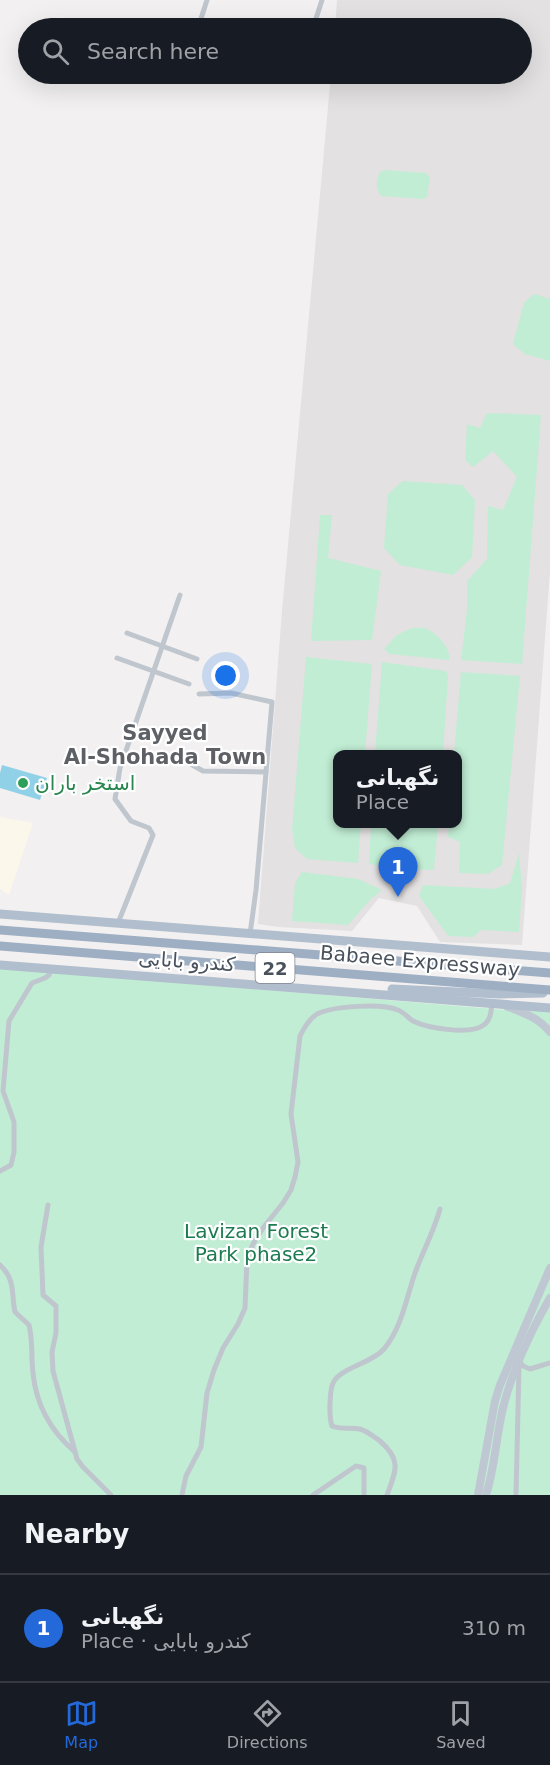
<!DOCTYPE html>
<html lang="en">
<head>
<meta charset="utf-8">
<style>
	:root { --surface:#171b24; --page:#242831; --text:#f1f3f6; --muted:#9ea1a6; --line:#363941; --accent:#2369d9 }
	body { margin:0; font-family:"DejaVu Sans","Noto Sans Arabic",sans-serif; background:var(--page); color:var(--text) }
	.you { position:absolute; left:226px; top:676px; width:21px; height:21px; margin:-15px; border:4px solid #fff; border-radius:50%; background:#1a73e8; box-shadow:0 0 0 9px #1a73e833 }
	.badge { display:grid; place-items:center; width:39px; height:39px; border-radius:50%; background:var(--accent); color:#fff; font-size:20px; font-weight:700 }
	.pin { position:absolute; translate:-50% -50px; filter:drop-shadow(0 2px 3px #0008) }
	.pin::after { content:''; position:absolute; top:32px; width:21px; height:18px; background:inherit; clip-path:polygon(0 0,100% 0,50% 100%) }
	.popup { position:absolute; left:333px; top:750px; width:129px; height:78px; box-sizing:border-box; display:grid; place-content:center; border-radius:12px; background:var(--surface); filter:drop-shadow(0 2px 4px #0005); font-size:20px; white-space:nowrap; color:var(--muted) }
	.popup b { font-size:22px; color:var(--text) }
	.popup::after { content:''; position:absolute; left:50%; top:100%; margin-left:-12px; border:12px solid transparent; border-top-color:var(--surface) }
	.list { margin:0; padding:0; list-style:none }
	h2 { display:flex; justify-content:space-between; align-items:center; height:78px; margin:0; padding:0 24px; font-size:26px }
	h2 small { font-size:20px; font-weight:400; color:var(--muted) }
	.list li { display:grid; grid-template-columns:39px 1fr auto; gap:18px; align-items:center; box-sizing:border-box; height:108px; padding:0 24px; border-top:2px solid var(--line) }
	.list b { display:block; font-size:22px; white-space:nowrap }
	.list p { margin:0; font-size:20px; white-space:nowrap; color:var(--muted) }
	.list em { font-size:20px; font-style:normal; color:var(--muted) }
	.icon { flex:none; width:33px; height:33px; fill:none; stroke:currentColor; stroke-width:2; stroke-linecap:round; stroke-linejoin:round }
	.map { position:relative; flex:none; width:550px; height:1495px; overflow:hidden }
	.search { position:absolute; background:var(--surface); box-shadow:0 6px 24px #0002; left:18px; right:18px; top:18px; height:66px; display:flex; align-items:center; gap:15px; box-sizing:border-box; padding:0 21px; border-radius:33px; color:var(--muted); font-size:22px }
	.sheet { height:186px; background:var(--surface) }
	nav { display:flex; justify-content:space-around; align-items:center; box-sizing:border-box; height:84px; border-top:2px solid var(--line); background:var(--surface); font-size:16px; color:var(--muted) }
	nav a { display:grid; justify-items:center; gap:3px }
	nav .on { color:var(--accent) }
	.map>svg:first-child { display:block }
	.commercial { fill:#fbf7eb }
	.education { fill:#e3e1e1; fill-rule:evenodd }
	.green { fill:#c1edd4 }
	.water { fill:#91d1e8 }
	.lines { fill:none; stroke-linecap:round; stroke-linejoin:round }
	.minor { stroke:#bfc6ce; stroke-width:5 }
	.secondary { stroke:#bfc7d3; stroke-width:8 }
	.primary { stroke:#b1becd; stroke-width:9 }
	.trunk { stroke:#9eafc4; stroke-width:9 }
	.leisure-dot { fill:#2e9e5b; stroke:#fff; stroke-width:2 }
	.labels { text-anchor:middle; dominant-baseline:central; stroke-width:4.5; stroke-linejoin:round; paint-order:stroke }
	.shield { fill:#fff; stroke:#80868d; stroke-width:1.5 }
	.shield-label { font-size:18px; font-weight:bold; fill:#49525c }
	.leisure-label { font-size:20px; fill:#27864d; stroke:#fff; text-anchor:start }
	.street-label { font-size:20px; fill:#49525c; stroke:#fff }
	.park-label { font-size:20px; fill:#1c7b50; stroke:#fff }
	.neighbourhood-label { font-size:21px; font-weight:bold; fill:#5d6065; stroke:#fff }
</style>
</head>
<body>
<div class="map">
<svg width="550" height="1495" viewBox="0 0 550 1495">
	<rect width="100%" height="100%" fill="#f2f0f0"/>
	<path class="commercial" d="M0,817L33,823L9,895L0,889Z"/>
	<path class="education" d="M337,0H550V571L522,945L440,942L417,906L379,898L352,931L279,927L258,924L282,611L331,74H522V28H335ZM338,754H458V824H338Z"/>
	<g class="green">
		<path d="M385,170L426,173L430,178L427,197L423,199L381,196C375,188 376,181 380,172Z"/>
		<path d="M534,294L550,299V361L525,354L513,344L524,303Z"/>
		<path d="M487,413L541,415L522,664L461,660L467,610V581L487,559L488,506L503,510L517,477L493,451L473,467L465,460L467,424L480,428Z"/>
		<path d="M403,481L462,485L475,500L472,557L453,575L400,565L384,548L388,494Z"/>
		<path d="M320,515H332L328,558L381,571L372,640L311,641Z"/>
		<path d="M412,628C417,628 423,627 427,629C438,634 451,648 449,660L390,654L384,649L397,635Z"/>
		<path d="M306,657L372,664L365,754H338V824H361L358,863L307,859L295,848L292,830Z"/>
		<path d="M382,662L446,671L448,676L443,754H375Z"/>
		<path d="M461,672L520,676L502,865L488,874L459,873L460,842L448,837L449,824H458V754H454Z"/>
		<path d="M371,824H438L434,870L402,869L369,864Z"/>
		<path d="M519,853L522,888L519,932L481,930L473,937L448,936L419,896L423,885L495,889L510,883Z"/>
		<path d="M302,872L358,879L382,890L370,900L348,925L292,921L295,883Z"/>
		<path d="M0,968L507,1010H550V1495H0Z"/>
	</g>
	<path class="water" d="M2,765L47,778L40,800L0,788V773Z"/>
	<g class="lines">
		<g class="minor">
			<path d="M198,28L207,0"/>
			<path d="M313,28L322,0"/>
			<path d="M127,633L197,659"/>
			<path d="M117,658L189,684"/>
			<path d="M199,694L231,693L272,702L256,890L250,934"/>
			<path d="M180,758L203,771L266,772"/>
			<path d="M118,923L153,835L149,828L131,821L115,799L120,768L180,595"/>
			<path d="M0,1171L11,1165L14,1152V1122L3,1091L9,1021L32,983L45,978L49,975L51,968"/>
			<path d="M48,1205L41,1247L43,1295L56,1306V1333L52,1352L53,1371L77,1459L83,1467L111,1495"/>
			<path d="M0,1265C16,1280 11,1294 15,1312L29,1325C33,1341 31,1357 33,1373C36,1404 51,1431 74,1451"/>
			<path d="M520,1362L523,1366L530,1369L550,1363"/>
			<path d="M182,1495L186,1476L201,1447L207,1393L214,1370L223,1348L238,1324L245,1308L247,1259L253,1244L263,1228L283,1203L291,1190L295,1177L298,1162L291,1114L300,1036C304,1028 309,1019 317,1014C334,1006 381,1003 398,1010C404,1012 408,1018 413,1021C427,1028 472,1036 485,1024C491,1019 491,1011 492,1003"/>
			<path d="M313,1495L356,1466L364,1468V1495"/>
			<path d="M387,1495C396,1471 402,1460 380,1441C374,1437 367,1431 360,1429C350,1427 341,1430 332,1426C329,1418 329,1389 334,1381C343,1367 372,1363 384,1349C402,1327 406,1299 415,1273C423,1251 434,1231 440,1209"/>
			<path d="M516,1495L519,1366"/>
		</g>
		<g class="secondary">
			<path d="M506,1006C523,1013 538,1017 550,1032"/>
			<path d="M478,1495L495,1401L500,1385L550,1268"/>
			<path d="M486,1495C495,1467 496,1437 503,1408C511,1374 532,1328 550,1298"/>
		</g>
		<g class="primary">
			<path d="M0,914L550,957"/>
			<path d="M0,965L550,1008"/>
			<path d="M392,989L500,994L543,993"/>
		</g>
		<g class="trunk">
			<path d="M0,930L550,973"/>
			<path d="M0,946L550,990"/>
		</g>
	</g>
	<circle class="leisure-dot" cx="23" cy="783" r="6"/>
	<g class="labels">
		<rect class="shield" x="255.5" y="953" width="39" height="30" rx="4.5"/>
		<g class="shield-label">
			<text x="275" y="968">22</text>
		</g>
		<g class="leisure-label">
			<text x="35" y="783">استخر باران</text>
		</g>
		<g class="street-label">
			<text transform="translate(187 961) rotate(4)">کندرو بابایی</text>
			<text transform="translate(420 961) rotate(5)">Babaee Expressway</text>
		</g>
		<g class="park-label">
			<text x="256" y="1231">Lavizan Forest<tspan x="256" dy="23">Park phase2</tspan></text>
		</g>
		<g class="neighbourhood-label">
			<text x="165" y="733">Sayyed<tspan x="165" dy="24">Al-Shohada Town</tspan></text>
		</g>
	</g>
</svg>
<div class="you"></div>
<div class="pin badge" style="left:398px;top:897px">1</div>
<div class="popup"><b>نگهبانی</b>Place</div>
<div class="search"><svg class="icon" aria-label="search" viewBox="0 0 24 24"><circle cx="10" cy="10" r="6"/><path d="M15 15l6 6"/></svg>Search here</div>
</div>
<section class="sheet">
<h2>Nearby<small></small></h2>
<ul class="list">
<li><span class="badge">1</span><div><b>نگهبانی</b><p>Place · کندرو بابایی</p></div><em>310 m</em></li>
</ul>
</section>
<nav>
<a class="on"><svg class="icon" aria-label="map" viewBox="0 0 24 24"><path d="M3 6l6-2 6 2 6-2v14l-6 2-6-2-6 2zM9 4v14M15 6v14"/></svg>Map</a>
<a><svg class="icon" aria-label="directions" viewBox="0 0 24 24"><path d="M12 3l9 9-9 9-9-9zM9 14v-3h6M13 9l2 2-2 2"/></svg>Directions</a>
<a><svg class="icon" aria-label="saved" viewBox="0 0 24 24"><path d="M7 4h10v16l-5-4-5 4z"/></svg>Saved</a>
</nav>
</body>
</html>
